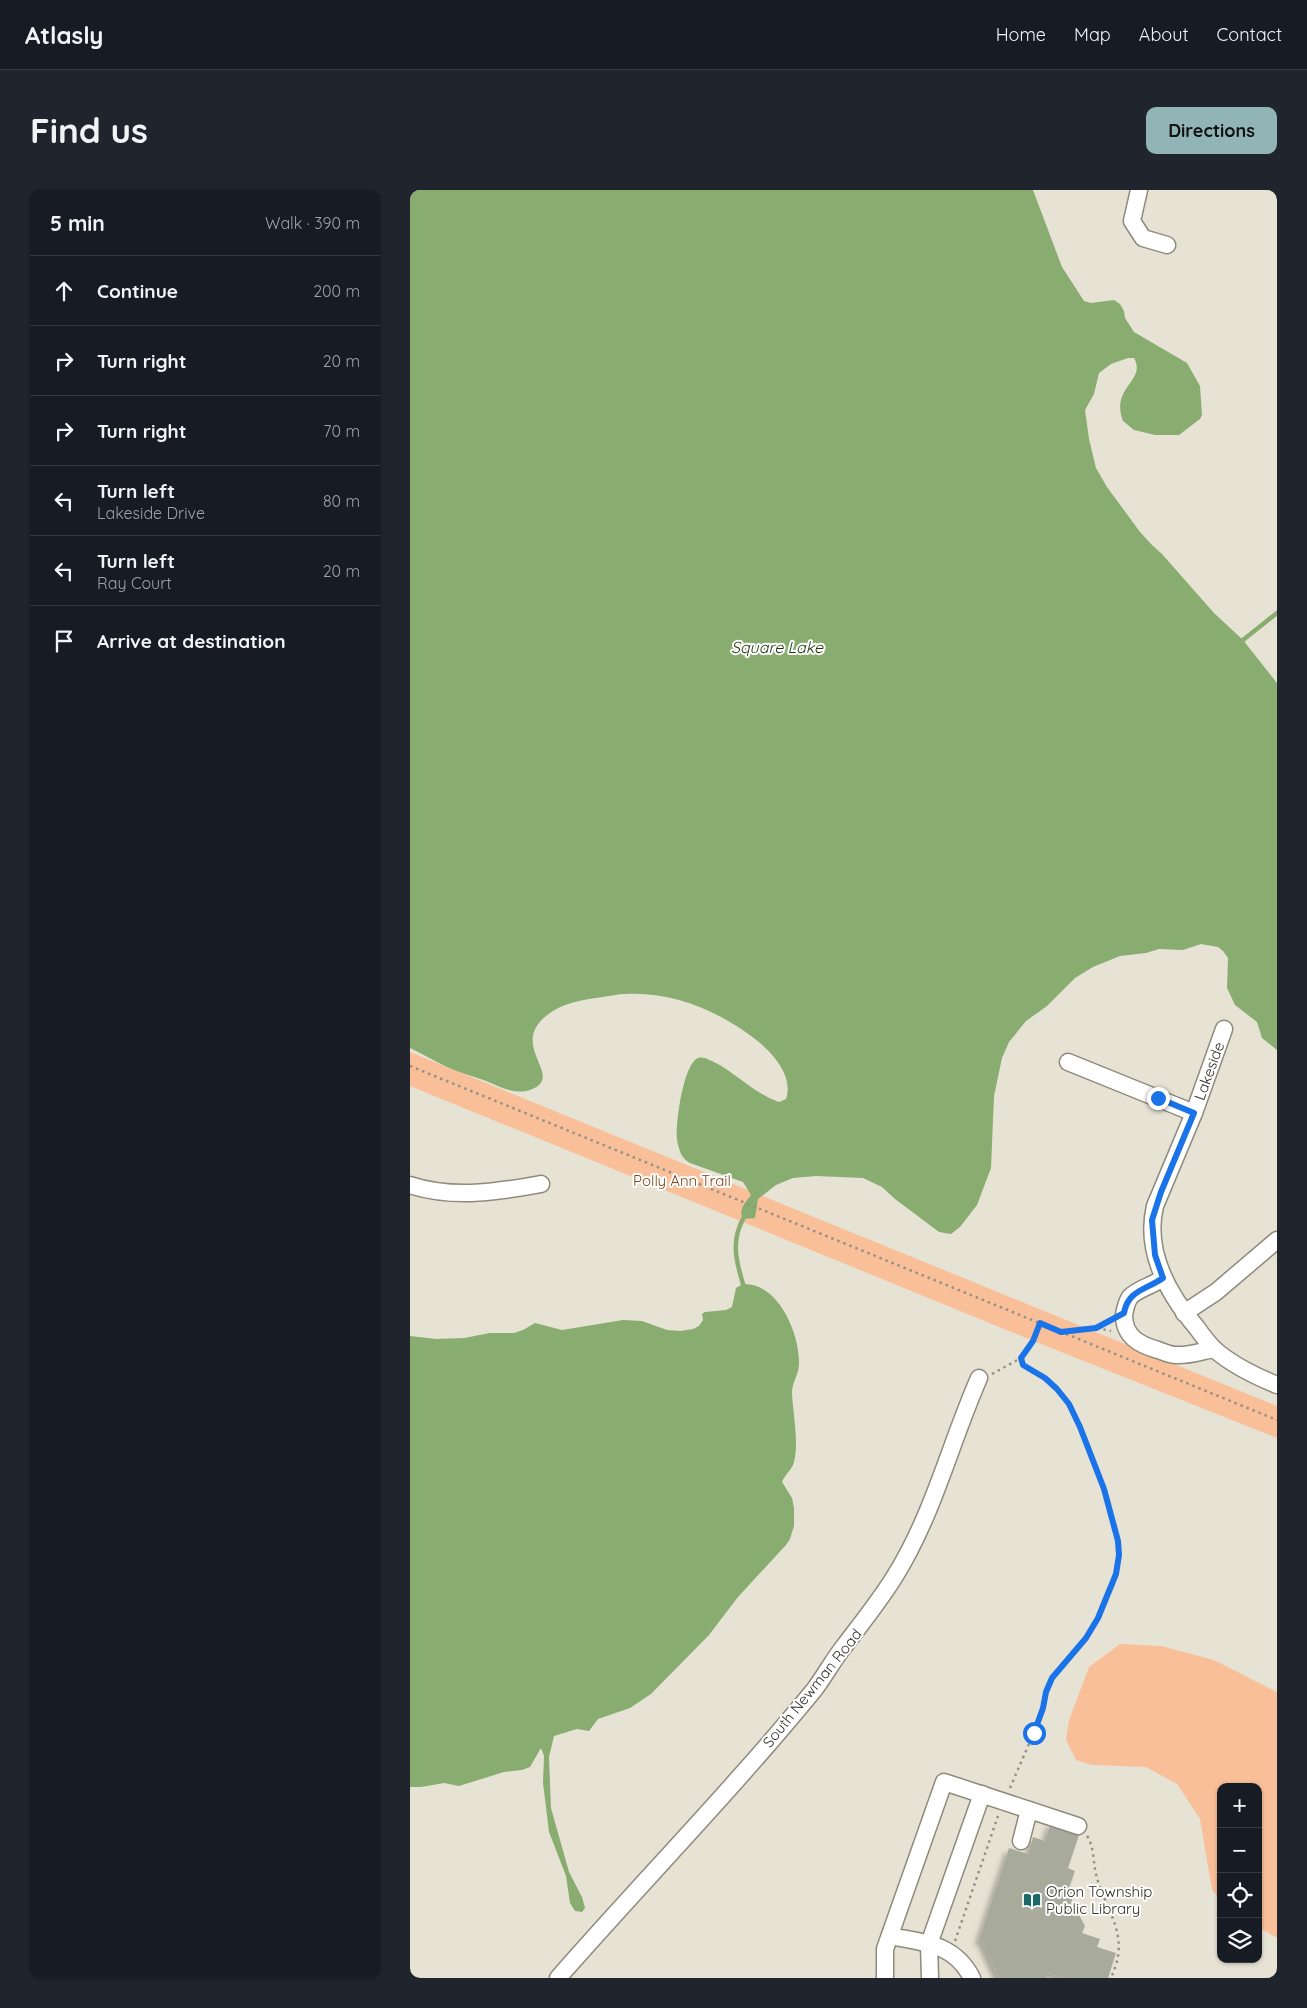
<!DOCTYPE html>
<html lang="en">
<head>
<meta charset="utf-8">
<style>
	:root { --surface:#171b24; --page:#20242c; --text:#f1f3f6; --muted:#9ea1a6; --line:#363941; --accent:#91b5b6 }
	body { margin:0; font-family:Quicksand,sans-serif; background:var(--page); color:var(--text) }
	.controls { position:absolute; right:15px; bottom:15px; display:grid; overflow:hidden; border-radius:10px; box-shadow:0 1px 4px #0004 }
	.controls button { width:45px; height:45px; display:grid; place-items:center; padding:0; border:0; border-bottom:1px solid var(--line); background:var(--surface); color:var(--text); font:25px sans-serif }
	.stop { position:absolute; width:15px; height:15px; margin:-11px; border:4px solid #1a73e8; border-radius:50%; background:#fff }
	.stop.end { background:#1a73e8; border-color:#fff; box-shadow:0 1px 5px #0008 }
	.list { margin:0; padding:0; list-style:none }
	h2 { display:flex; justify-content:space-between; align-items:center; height:65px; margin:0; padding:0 20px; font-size:21px }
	h2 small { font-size:16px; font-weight:400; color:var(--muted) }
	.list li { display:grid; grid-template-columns:32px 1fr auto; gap:15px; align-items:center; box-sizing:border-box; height:70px; padding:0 20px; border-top:1px solid var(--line) }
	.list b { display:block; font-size:19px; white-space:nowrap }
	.list p { margin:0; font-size:16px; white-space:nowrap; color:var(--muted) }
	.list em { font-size:16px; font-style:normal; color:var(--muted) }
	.icon { flex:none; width:28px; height:28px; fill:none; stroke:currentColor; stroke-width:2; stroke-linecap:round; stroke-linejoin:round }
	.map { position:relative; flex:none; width:867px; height:1788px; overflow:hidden; border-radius:10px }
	header { display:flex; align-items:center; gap:30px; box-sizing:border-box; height:70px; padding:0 25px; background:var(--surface); border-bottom:1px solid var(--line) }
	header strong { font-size:24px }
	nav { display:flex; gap:28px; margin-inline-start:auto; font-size:18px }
	.intro { display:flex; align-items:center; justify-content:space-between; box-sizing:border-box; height:120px; padding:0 30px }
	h1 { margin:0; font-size:35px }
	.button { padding:12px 22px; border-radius:10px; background:var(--accent); color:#111; font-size:18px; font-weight:700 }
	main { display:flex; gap:30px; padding:0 30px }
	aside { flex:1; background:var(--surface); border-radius:10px; box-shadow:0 1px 4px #0004 }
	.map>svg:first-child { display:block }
	.green { fill:#f9bf99 }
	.water { fill:#89ac71 }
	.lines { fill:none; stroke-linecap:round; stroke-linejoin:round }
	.stream { stroke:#89ac71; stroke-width:4.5 }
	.building { fill:#a8aa9c; filter:url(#shadow) }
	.minor-casing { stroke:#8e8a7c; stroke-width:19 }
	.path { stroke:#949186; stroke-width:2.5; stroke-dasharray:2.5 4; stroke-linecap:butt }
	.minor { stroke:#fff; stroke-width:16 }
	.route { stroke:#1a73e8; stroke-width:6 }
	.labels { text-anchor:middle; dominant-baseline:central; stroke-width:4; stroke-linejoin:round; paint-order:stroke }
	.street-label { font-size:15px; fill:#302e28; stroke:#fff }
	.park-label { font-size:15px; fill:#80461a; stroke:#fff }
	.poi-label { font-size:15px; fill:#302e28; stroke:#fff; text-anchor:start }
	.water-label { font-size:16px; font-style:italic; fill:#1d3409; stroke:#fff }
</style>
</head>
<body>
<header>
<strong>Atlasly</strong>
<nav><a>Home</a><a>Map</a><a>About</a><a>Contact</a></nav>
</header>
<div class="intro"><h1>Find us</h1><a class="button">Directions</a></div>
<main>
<aside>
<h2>5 min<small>Walk · 390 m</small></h2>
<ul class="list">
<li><svg class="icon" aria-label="ahead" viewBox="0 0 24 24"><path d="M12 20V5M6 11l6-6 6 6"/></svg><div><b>Continue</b></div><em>200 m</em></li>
<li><svg class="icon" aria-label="right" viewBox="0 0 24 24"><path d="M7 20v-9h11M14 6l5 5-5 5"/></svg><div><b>Turn right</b></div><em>20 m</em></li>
<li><svg class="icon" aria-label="right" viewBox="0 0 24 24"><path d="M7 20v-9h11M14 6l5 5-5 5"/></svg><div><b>Turn right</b></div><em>70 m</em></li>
<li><svg class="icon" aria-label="left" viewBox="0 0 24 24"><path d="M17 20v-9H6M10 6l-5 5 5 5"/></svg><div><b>Turn left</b><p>Lakeside Drive</p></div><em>80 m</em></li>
<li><svg class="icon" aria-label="left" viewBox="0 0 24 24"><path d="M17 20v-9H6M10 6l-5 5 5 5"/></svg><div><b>Turn left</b><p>Ray Court</p></div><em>20 m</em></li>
<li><svg class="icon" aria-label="arrive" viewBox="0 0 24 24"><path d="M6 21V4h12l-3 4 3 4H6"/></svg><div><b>Arrive at destination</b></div></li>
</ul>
</aside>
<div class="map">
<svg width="867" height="1788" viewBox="0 0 867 1788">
	<defs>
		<filter id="shadow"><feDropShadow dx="-4.5" dy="4.5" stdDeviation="2.5" flood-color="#0004"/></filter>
	</defs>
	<rect width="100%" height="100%" fill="#e7e3d4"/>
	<g class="green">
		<path d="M0,862L867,1216V1248L626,1152L0,896Z"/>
		<path d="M710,1454L751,1456L804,1470L867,1502V1748L848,1737V1597H811V1710L802,1700L790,1629L767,1594L736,1577L682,1575L666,1570L656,1550L659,1530L679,1477Z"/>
	</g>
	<g class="water">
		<path d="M0,0H623L652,77L674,111L681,113L704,110L710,114L714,121L715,128L724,142L777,173L790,196L792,225L790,229L769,245H745L724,240L713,231C700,197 737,191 724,168H718L701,174L689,183L684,204L675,220L679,249L686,278L697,297L730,342L742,355L752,364L804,423L833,450L867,493V860L852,848L847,832L825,815L817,798L818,768L813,761L808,757L791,754L773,760L749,759L736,763L710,766L683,777L665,788L637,816L616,831L599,852L592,868L584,906L581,978L567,1015L550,1037L541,1044L529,1042L485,1009L472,997L453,988L406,986L383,988L366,995L348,1009L345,1028L333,1029C328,1020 335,1013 341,1005L333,992L280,973C271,968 269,960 267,950C265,936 273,874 288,868C290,867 292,868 295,868C322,878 342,903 369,912L376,909C384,886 362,862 345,849C309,821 262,801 215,804C208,804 200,806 193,807C172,810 153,812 136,826C98,857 157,887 120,900C104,905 91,897 76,891C63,886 50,883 37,877C24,871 13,864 0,858Z"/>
		<path d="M333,1094C368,1092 390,1144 389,1174C389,1184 382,1192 382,1203C383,1224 389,1252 384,1272C382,1280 375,1284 372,1292L382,1308L384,1318V1336L380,1349L376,1355L328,1407L299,1445L241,1504L220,1518L188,1529L179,1541L167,1539L144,1546L139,1567L141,1618L159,1682L172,1707L175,1718L172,1722L165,1721L160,1713L156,1686L139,1642L133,1593L134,1566L131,1558L120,1577L112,1580L94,1582L49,1596L34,1593L11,1597H0V1146L26,1149L54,1148L80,1143H104L113,1140L125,1133L152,1140L213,1130L232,1131L257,1140L270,1141L283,1139L289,1136L293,1130L292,1124L295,1122L316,1120L322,1117L326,1098Z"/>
	</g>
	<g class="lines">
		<g class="stream">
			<path d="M833,450L867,423"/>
			<path d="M333,1094C326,1071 321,1051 333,1029"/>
		</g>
	</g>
	<path class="building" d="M641,1632L670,1642L658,1678L665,1681L659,1698L665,1700L659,1719L667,1721L675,1736L672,1743L690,1749L687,1757L706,1763L698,1788H654L638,1783L637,1788H589L572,1751L569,1750L599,1658L618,1664L623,1647L635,1651Z"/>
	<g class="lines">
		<g class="minor-casing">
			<g id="minor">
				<path d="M729,0L722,31L733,48L757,55"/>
				<path d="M814,839L784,923L745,1016C734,1062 758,1104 787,1138C792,1145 798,1153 804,1159C822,1175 845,1186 867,1195"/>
				<path d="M658,872L784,923"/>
				<path d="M0,995C43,1009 88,1002 131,994"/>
				<path d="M753,1088C744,1095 727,1099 720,1107C716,1113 715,1119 714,1125C714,1147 730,1155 748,1160C754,1162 760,1165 766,1165C779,1166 792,1161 804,1159"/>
				<path d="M774,1123L806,1102L867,1050"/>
				<path d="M611,1651L619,1620"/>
				<path d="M480,1746C514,1753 544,1753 562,1788"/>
				<path d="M148,1788C233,1691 323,1599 404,1500C414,1487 422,1472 432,1459C450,1435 469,1412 485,1386C523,1325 540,1254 569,1188"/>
				<path d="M475,1788V1759L534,1592L668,1636"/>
				<path d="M520,1788L519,1754L572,1604"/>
			</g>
		</g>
		<g class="path">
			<path d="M0,876L867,1230"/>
			<path d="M687,1138L701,1141"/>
			<path d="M652,1141L686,1138L700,1131"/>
			<path d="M582,1184L611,1168"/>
			<path d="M600,1598L628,1533L635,1502L642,1488L676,1447L688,1429L705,1384L709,1365L708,1351L694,1299L670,1237L659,1214L647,1199L611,1173V1168L623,1151L630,1133"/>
			<path d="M677,1646C684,1656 683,1671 686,1684C692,1711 713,1736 708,1766C707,1773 704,1781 701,1788"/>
			<path d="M545,1751L588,1626"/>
		</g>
		<use href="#minor" class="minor"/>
	</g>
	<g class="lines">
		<path class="route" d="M624,1543L633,1518L636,1502L642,1488L676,1448L688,1428L706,1384L709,1365L708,1351L694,1299L670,1237L659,1214L647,1199L635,1188L613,1175L611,1168L623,1151L630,1133L651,1142L686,1138L714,1123C718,1100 736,1100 753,1088L745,1065L742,1030L751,1002L784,923L748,908"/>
	</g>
	<defs>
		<g id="library-bare" transform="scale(1.35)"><path d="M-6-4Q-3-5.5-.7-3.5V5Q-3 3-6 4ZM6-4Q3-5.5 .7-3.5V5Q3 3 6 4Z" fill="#1c6968" stroke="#fff" stroke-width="2.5" paint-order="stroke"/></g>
	</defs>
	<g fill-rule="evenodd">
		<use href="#library-bare" x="622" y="1710"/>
	</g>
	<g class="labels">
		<g class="street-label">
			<text transform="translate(799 881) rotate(-70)">Lakeside</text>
			<text transform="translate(402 1498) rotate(-51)">South Newman Road</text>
		</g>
		<g class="park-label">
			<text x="272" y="990">Polly Ann Trail</text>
		</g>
		<g class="poi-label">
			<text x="636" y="1701">Orion Township<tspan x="636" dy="17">Public Library</tspan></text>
		</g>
		<g class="water-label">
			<text x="367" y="457">Square Lake</text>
		</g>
	</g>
</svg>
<div class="controls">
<button>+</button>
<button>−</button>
<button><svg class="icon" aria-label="locate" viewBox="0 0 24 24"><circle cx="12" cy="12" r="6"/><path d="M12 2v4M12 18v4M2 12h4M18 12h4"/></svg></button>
<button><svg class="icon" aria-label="layers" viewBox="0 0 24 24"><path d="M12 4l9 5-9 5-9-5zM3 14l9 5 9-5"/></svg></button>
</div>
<div class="stop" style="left:624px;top:1543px"></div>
<div class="stop end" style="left:748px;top:908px"></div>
</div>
</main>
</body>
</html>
